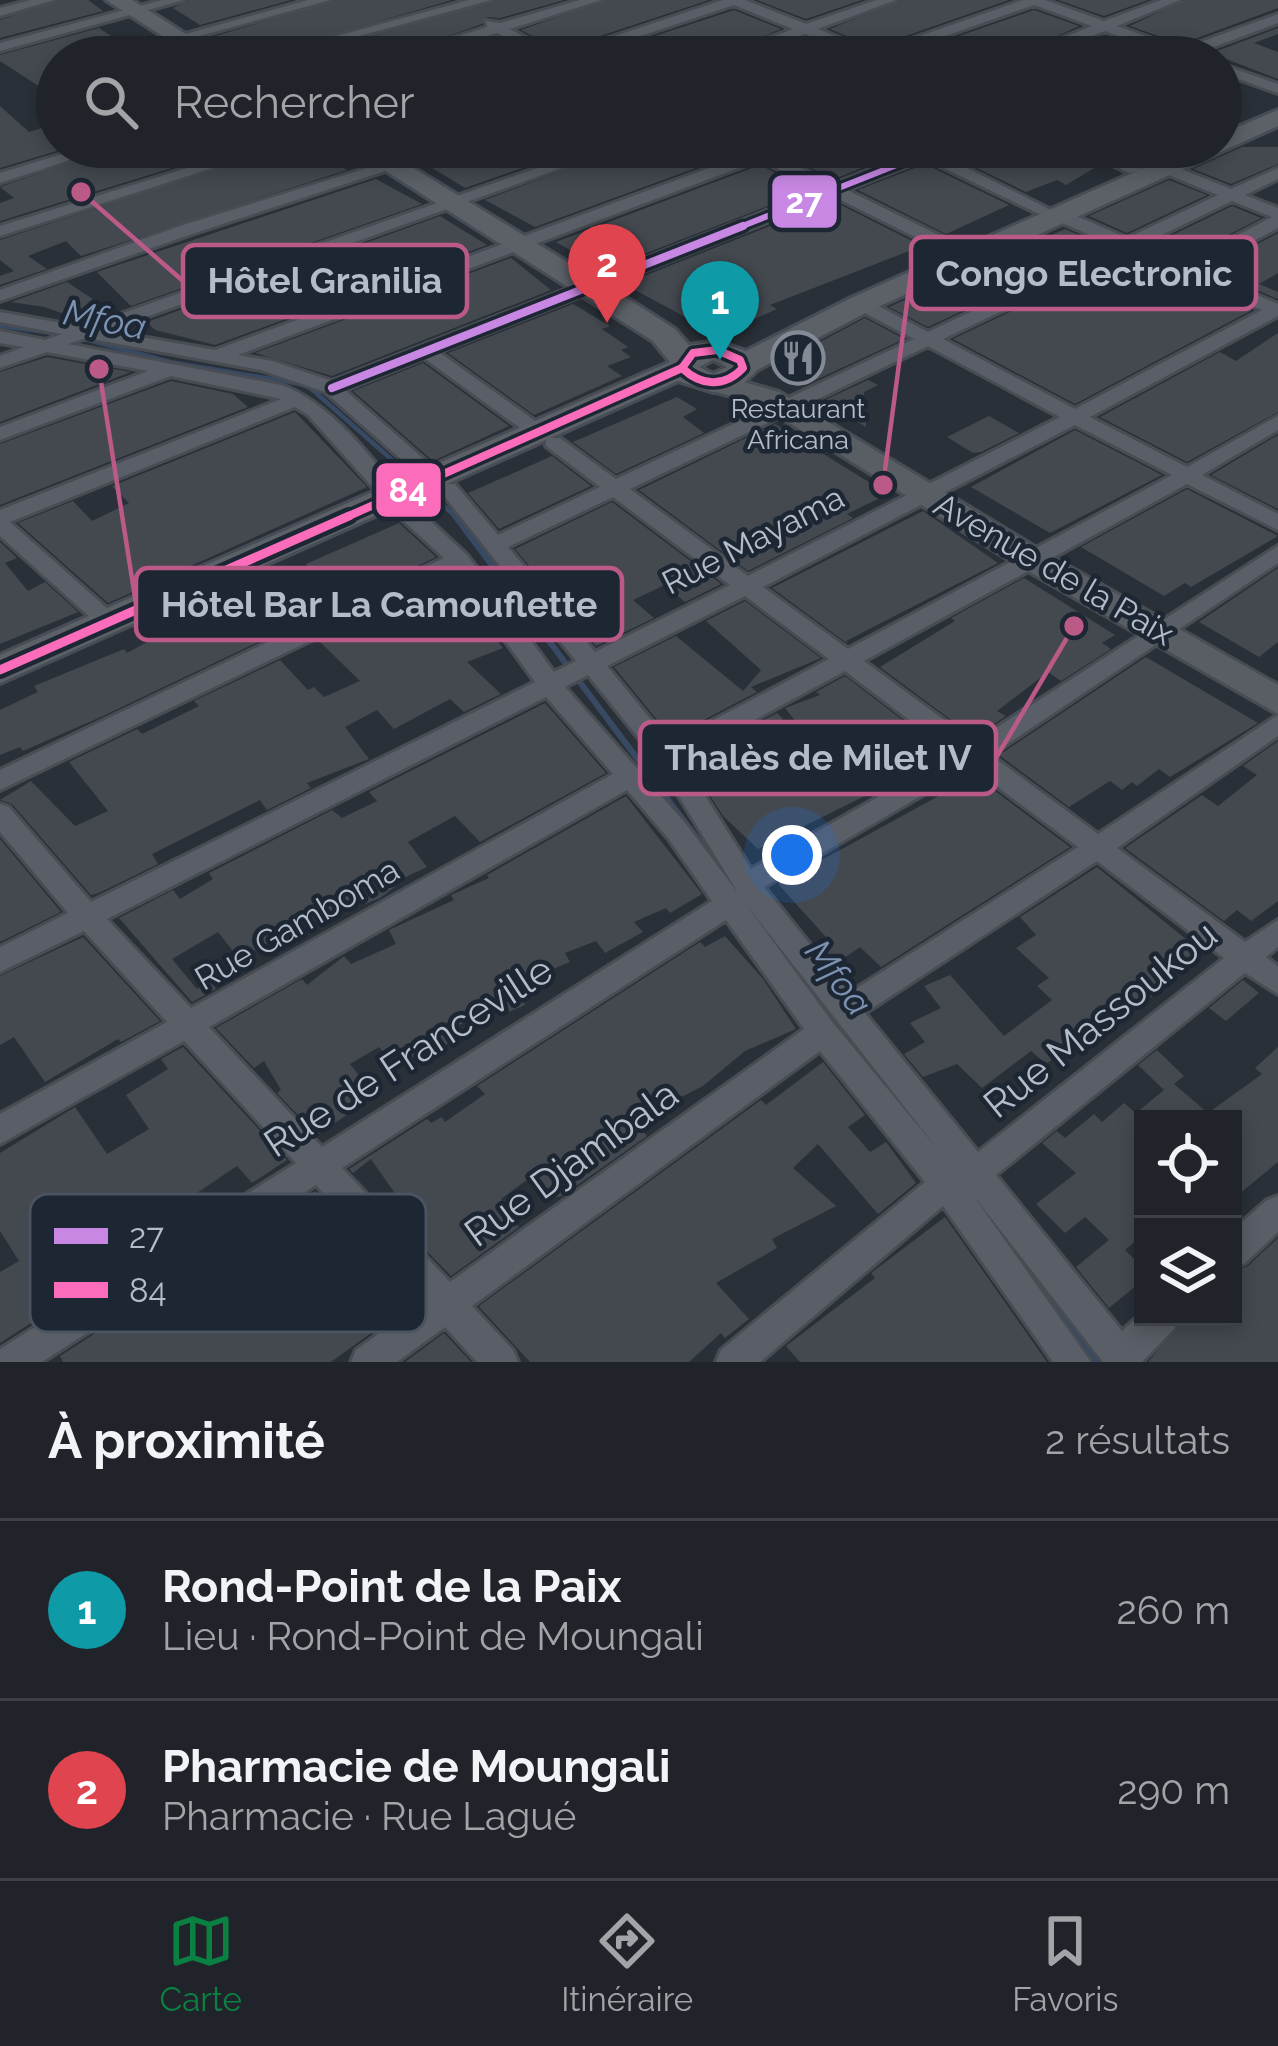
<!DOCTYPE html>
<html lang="fr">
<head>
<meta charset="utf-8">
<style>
	:root { --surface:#20242a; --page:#2d3036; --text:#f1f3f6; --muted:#a2a4a8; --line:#3d4147; --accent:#0b8043 }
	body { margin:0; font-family:Raleway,sans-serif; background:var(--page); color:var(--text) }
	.controls { position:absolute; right:36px; bottom:36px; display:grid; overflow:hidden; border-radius:0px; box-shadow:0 6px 18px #0003 }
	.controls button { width:108px; height:108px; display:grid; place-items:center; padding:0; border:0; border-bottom:3px solid var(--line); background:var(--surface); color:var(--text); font:60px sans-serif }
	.you { position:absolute; left:792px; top:855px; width:42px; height:42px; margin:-30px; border:9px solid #fff; border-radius:50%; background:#1a73e8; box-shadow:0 0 0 18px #1a73e833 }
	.badge { display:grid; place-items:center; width:78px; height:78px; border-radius:50%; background:var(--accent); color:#fff; font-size:39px; font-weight:700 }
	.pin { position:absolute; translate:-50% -99px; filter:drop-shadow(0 3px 6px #0008) }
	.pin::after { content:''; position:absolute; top:63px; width:42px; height:36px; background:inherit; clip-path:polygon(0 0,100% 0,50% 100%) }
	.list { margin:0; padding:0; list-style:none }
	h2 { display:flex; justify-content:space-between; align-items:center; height:156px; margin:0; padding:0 48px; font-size:51px }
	h2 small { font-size:39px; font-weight:400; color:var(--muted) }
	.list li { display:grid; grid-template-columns:78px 1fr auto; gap:36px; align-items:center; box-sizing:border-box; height:180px; padding:0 48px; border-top:3px solid var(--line) }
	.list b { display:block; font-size:45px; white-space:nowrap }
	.list p { margin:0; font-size:39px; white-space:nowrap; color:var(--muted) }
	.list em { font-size:39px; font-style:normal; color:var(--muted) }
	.icon { flex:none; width:66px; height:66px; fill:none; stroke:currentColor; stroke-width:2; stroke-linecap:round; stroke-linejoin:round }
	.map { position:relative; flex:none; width:1278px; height:1362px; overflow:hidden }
	.search { position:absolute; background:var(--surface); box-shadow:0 6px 18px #0003; left:36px; right:36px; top:36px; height:132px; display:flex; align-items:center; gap:30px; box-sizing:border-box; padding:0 42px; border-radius:66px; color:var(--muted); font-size:45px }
	.sheet { height:516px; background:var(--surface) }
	nav { display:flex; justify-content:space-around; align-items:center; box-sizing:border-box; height:168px; border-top:3px solid var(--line); background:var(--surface); font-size:33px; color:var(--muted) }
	nav a { display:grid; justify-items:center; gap:6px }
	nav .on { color:var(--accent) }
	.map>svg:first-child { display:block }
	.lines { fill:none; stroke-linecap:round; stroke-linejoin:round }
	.stream-far2 { stroke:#384963; stroke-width:4.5 }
	.stream-far1 { stroke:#384963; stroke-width:6 }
	.stream { stroke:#384963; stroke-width:8 }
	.building { fill:#444950 }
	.minor-casing { stroke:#484c53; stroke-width:6 }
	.secondary-casing { stroke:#484c53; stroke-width:6 }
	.primary-casing { stroke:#484c55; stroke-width:6 }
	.minor { fill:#5a5e66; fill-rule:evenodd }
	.secondary { fill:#595d64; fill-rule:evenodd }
	.primary { fill:#5c6168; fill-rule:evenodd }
	.bus-1-far1-casing { stroke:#1d2633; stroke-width:12 }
	.bus-1-casing { stroke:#1d2633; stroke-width:15 }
	.bus-2-far1-casing { stroke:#1d2633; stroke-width:15 }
	.bus-2-casing { stroke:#1d2633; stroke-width:18 }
	.bus-1-far1 { stroke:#c787e3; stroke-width:6 }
	.bus-1 { stroke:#c787e3; stroke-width:8 }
	.bus-2-far1 { stroke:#fb6dba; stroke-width:8 }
	.bus-2 { stroke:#fb6dba; stroke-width:9 }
	.labels { text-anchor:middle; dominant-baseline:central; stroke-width:9; stroke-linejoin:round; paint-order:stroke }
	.far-poi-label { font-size:27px; fill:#b4bcc9; stroke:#1d2633 }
	.street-label { font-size:33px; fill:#b4bcc9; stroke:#1d2633 }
	.water-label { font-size:36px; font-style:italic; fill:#7c92b1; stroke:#1d2633 }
	.near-street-label { font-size:39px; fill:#b4bcc9; stroke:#1d2633 }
	.key { fill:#1d2633; stroke:#4a5360; stroke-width:3 }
	.key-label { font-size:33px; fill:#b4bcc9 }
	.leader { fill:none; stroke:#bc5a87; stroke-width:4.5 }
	.callout-dot { fill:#bc5a87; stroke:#1d2633; stroke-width:4.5 }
	.callout { fill:#1d2633; stroke:#bc5a87; stroke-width:4.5 }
	.callout-label { font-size:36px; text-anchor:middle; font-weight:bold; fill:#b4bcc9 }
	.line-badge { stroke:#1d2633; stroke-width:4.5 }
	.badge-label { font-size:33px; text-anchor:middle; font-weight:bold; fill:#fff }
</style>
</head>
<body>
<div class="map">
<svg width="1278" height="1362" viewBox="0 0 1278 1362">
	<rect width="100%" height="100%" fill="#2a3038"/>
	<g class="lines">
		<g class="stream-far2">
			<path d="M0,326L68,335"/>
			<path d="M81,338L170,362L307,385L416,481"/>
			<path d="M426,489L458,519"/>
		</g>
		<path class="stream-far1" d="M455,516L736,890"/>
		<g class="stream">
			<path d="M734,887L741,896"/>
			<path d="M778,945L890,1092"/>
			<path d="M1032,1279L1096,1362"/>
		</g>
	</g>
	<g class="building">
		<path d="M58,0H88L103,11L0,38V20Z"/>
		<path d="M188,0H291L200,25L173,8Z"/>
		<path d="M334,0H452L256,57H242L209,38Z"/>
		<path d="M495,0H564L500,18L487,17L482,24L389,57H300Z"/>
		<path d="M605,0H709L558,50L521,30Z"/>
		<path d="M757,0H862L806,19Z"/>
		<path d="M900,0H1009L874,47L830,29Z"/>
		<path d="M1058,0H1148L1104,16Z"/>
		<path d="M1184,0H1278V8L1181,44L1130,26Z"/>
		<path d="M734,10L781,29L714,57H591Z"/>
		<path d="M1034,10L1079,26L1012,57H899Z"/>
		<path d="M99,28L117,40L52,58L57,63V98L0,61V55Z"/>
		<path d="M1278,28V34L1254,43L1278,52V79L1221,57H1201Z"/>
		<path d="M1105,36L1158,57H1049Z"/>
		<path d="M496,38L532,57H431Z"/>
		<path d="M805,39L851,57H752Z"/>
		<path d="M0,106L29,132L57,123V147H70L0,168Z"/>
		<path d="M113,147H240L0,221V203L14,198L0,187Z"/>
		<path d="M283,147H308L347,170L81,256L66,241L28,256L47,269L0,285V276L14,271L0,260V240Z"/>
		<path d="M463,147H583L465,188L424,163Z"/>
		<path d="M624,147H742V151L535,227L485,200Z"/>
		<path d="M792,147H914L834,179L784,155Z"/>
		<path d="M954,147H1072L1101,164L1066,185L1057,180L1026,192L948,154Z"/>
		<path d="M1242,147H1278V164L1231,184L1193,169Z"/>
		<path d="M925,164L1009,205L946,234L858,190Z"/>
		<path d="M760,165L809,190L623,262L594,244L575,253L556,242Z"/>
		<path d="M376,179L422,204L131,306L97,272Z"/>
		<path d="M1169,180L1207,195L1127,233L1089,216Z"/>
		<path d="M833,201L922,246L770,305L777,309L739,326L698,324L624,284Z"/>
		<path d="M1232,206L1261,218L1184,258L1152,245Z"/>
		<path d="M440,216L487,245L215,345L155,330L147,322Z"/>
		<path d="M1065,229L1102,245L928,327L889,307Z"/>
		<path d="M1278,233V273L1259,284L1278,292V299L1209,270Z"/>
		<path d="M1127,256L1252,310L1075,404L953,339Z"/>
		<path d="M511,258L551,290L332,376L255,353Z"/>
		<path d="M67,282L112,312L85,321L44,307L11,302Z"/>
		<path d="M573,304L610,326L602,329L628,347L621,350L631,357L607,366L622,376L534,415L448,353Z"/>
		<path d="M865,318L904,339L805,385L786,374L801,367L788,359Z"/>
		<path d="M1278,333V412L1187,462L1100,417L1220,352L1236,361Z"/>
		<path d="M47,357L131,372L0,422V372Z"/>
		<path d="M423,363L509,426L433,461L353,391Z"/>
		<path d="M868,380L878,385L864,392L866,427L823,401Z"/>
		<path d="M171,381L233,394L248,407L0,505V444Z"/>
		<path d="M677,397L697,409L683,417L704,433L616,474L573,442Z"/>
		<path d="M295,412L367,487L108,603L18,523L73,501L92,521L129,503L112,486Z"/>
		<path d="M989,416L1019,433L981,452L973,453L947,437Z"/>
		<path d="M775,424L888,494L847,514L853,518L748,571L639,490Z"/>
		<path d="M1075,430L1162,475L1050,533L971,487Z"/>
		<path d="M1278,435V509L1211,475Z"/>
		<path d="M552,456L591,486L499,529L468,493Z"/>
		<path d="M1187,489L1278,536L1191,587L1185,583L1164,596L1081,547Z"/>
		<path d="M612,502L721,584L685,602L665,585L633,600L654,618L596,646L515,549Z"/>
		<path d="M923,511L998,563L846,641L848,644L772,588Z"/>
		<path d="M399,523L436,557L103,716L23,751L20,747L0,755V710L38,692L34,686L124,649L127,653L209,608L213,612L268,591L313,571L306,564Z"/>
		<path d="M0,542L17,558L5,563L28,591L45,582L78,612L0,644Z"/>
		<path d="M1278,568V642L1259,657L1199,622Z"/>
		<path d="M1024,578L1115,635L1102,643L1111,649L1061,681L1048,672L997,711L1006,716L974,737L880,667L955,621L951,618Z"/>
		<path d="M448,579L503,648L467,662L501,694L464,712L450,699L394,729L377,710L345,727L369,759L307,783L311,788L267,810L260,800L152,854L158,864L99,893L91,895L12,804L0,800L31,781L75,826L108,811L69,762L137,729L142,734L199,706L194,701L280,660L308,690L314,687L324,697L360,681L319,641Z"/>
		<path d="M745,601L821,658L751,687L757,692L671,737L614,667L676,636L743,691L761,670L706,621Z"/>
		<path d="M1146,657L1258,723L1170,777L1159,769L1137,786L1132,782L1122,790L1110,781L1069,807L999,755Z"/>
		<path d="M845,676L940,749L893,782L758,849L723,816L707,791L812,742L785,708L820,695L816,692Z"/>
		<path d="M545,703L606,773L480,842L455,816L408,842L427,867L393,883L396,886L380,898L365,904L361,899L306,927L303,923L239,959L218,932L172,959L197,989L210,981L216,989L192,1002L119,918L173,890L180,899L213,879L209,873L332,810L342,818L377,801L369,792Z"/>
		<path d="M777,713L783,719L692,767L688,761Z"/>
		<path d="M1278,741V901L1251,921L1237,910L1224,921L1125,848L1202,795L1218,806L1257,775L1243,766Z"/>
		<path d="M975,776L1070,847L881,967L860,947L834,965L815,944L826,937L778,884Z"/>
		<path d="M626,796L702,894L670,913L666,908L634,922L643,932L605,953L596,941L565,953L570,962L553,969L550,963L510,979L525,1005L506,1013L501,1004L451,1029L458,1037L417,1062L406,1049L389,1059L379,1047L350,1064L375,1096L317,1135L277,1093L281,1090L264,1061L254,1068L216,1028L302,979L307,985L344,956L351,964L396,944L389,930L454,900L451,895L489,878L487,875Z"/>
		<path d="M0,839L61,912L0,942Z"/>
		<path d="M1097,867L1203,953L1157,983L1164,989L1140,1004L1136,1001L1123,1007L1046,1064L1031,1051L982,1088L957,1064L923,1077L904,1054L925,1042L910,1023L941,1008L924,986L950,975L1004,1036L1052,1000L1037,986L1049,978L1016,948L1036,935L1020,917Z"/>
		<path d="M725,936L763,979L796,1029L745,1051L703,1086L657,1109L663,1115L642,1130L647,1136L562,1196L553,1198L535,1174L501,1199L519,1227L451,1276L413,1237L421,1231L371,1159L353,1173L349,1169L427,1119L431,1123L442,1117L445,1122L485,1094L477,1086L700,942L705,947Z"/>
		<path d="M83,937L160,1021L121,1042L118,1039L45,1082L14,1037L0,1045V976Z"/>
		<path d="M1243,980L1259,993L1226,1021L1209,1008Z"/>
		<path d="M183,1047L287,1160L252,1183L237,1166L194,1195L201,1206L168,1228L171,1233L0,1343V1272L19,1261L0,1231V1153L75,1107L107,1154L149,1129L126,1095L168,1069L161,1059Z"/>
		<path d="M1278,1047V1162L1233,1199V1119H1143V1235L1125,1250L1143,1268V1280L1109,1308L1076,1267L1109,1240L1085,1217L1065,1233L1036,1204L1076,1173L1042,1143L1057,1131L1065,1138L1094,1114L1102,1122L1124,1103L1136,1113L1164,1090L1138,1065L1157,1050L1184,1076L1174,1084L1208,1113L1262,1074L1255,1068Z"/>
		<path d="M823,1062L865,1115L848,1127L870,1152L886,1142L916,1183L878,1214L818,1144L793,1168L836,1206L772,1239L777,1248L716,1283L749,1319L725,1338L721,1333L689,1362H530L482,1310L479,1306L761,1100L766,1105Z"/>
		<path d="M315,1191L355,1234L333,1250L342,1261L327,1272L351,1303L358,1298L378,1328L331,1362H63L60,1356L216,1255L221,1263L270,1229L266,1224Z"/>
		<path d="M945,1217L1047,1362H800L786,1346L875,1278L871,1273Z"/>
		<path d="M1278,1238V1362H1148L1186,1317H1233V1272L1248,1266Z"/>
		<path d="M444,1333L471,1362H405Z"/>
	</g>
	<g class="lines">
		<g class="minor-casing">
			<g id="minor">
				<path d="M31,0H54L0,16V8Z"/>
				<path d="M162,0H184L0,51V43Z"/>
				<path d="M308,0H330L178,42L171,38Z"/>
				<path d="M469,0H491L283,57H260Z"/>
				<path d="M580,0H601L510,29L558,55L723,0H745L806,24L876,0H896L818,29L874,52L1023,0H1045L1104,21L1161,0H1180L1117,26L1181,49L1278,14V23L1195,54L1197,57H1170L1105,31L1036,57H1016L1092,26L1034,5L885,57H863L805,34L738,57H718L793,29L734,5L577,57H542L497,33L415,57H393L487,27L486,21L500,23Z"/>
				<path d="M1221,64L1278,84V93L1221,73Z"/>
				<path d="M85,147H109L0,183V173Z"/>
				<path d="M255,147H279L0,236V226Z"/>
				<path d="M435,147H459L195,233L0,301V290L183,225Z"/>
				<path d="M597,147H620L107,331L215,350L747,154L746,147H788L774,155L834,184L919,150L950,147L939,154L1053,211L1039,214L925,159L847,190L961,246V254H949L833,196L439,352L545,428V436H531L424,358L345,390L441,474L444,478L434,484L427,482L325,392L261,370L86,338L68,344L281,385C330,402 371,457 403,497L392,503L385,501L308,415L295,407L10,522L118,618L122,623L110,631L102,628L0,536V510L281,399L171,376L0,440V427L148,371L47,352L0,368V356L24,347L0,343V331L45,340L62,334L0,322V312L83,327ZM760,160L820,190L332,381L272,361L238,355Z"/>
				<path d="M1076,147H1097L1143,170L1129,173Z"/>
				<path d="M1144,159H1156L1231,189L1278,168V179L1245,195L1278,208V228L1199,270L1278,304V316L1090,417L1187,467L1278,416V430L1202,475L1278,514V530L1187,484L864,661L974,742L1278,546V563L991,755L1098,834L1278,715V736L1117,848L1245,942L1278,920V947L1266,957L1278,966V994L1245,973L996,1175L1122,1331L1143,1312V1317H1179L1174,1329L1142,1362H1103L973,1195L1091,1362H1053L943,1206L760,1362H716L721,1350L925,1182L820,1051L472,1306L513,1350L518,1362H477L445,1327L397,1362H351L356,1350L423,1302L316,1185L42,1362H0V1349L296,1163L184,1041L0,1144V1114L167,1022L84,931L0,972V947L68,913L0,832V804L9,807L91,902L535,682L455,571L0,790V770L444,558L396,514L393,509L404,503L412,504L467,555L554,672L576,661L441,492L438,488L441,484H455L498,535L600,487L546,446V438H560L616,479L914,339L855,308V300H867L928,332L1113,245L1053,219V211H1065L1127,238L1218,195L1144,165ZM1232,201L1272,217L1184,263L1141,245ZM1127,251L1262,310L1075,409L943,339ZM928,346L1060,417L748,576L630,489ZM1075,425L1172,475L848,649L763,587ZM613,497L730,585L595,652L508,547ZM745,596L829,659L670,743L607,666ZM845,671L954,754L751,869L682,759ZM588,675L658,762L738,893L686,824L565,687ZM546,697L613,774L191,1008L107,919ZM971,767L1078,847L849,993L764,887ZM627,790L668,838L712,901L322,1147L209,1027ZM1097,861L1224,958L978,1152L865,1013ZM745,903L939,1151L833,1023ZM726,920L804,1029L450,1282L342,1168Z"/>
				<path d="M1278,1196V1232L1245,1263L1233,1268V1230L1267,1200Z"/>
			</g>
		</g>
		<g class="secondary-casing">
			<path id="secondary" d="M716,374L779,392L1045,553L1278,685V714L1021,567L759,404L706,389L702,383Z"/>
		</g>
		<g class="primary-casing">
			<g id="primary">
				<path d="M106,0H132L222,57H195Z"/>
				<path d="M1278,110V126L871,310L757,370L741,386L713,392L678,381L0,683V655L670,362L653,341L348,147H379L636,304L675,329L689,345L717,341L746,351L851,298L1191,147H1221V134ZM713,360L727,367L713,374L699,367Z"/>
			</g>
		</g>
		<use href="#minor" class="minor"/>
		<use href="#secondary" class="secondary"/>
		<use href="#primary" class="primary"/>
		<g class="bus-1-far1-casing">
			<path id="bus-1-far1" d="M735,229L942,147"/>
		</g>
		<g class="bus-1-casing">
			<path id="bus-1" d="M332,388L743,226"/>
		</g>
		<g class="bus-2-far1-casing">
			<g id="bus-2-far1">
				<path d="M717,350L740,360L743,368C724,388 701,386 682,368L693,353Z"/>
				<path d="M342,519L682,368"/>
			</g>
		</g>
		<g class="bus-2-casing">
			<path id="bus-2" d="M0,670L349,516"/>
		</g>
		<use href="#bus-1-far1" class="bus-1-far1"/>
		<use href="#bus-1" class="bus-1"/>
		<use href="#bus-2-far1" class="bus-2-far1"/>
		<use href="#bus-2" class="bus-2"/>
	</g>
	<defs>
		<g id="restaurant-ring" transform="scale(2.7)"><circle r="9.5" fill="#1d2633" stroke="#848b96" stroke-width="1.5"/><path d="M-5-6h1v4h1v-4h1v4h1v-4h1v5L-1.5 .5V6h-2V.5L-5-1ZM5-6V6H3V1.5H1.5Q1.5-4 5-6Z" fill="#848b96"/></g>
	</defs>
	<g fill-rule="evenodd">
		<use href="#restaurant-ring" x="798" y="358"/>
	</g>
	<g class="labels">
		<g class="far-poi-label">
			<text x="798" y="408">Restaurant<tspan x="798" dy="31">Africana</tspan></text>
		</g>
		<g class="street-label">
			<text transform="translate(753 540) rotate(-27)">Rue Mayama</text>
			<text transform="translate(1054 569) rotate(30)">Avenue de la Paix</text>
			<text transform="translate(297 924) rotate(-30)">Rue Gamboma</text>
		</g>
		<g class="water-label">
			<text transform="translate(105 319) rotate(11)">Mfoa</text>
			<text transform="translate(839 977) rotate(53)">Mfoa</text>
		</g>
		<g class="near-street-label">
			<text transform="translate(1100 1019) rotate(-39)">Rue Massoukou</text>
			<text transform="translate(408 1056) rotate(-33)">Rue de Franceville</text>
			<text transform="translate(571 1163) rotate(-36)">Rue Djambala</text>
		</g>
	</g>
	<rect x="30" y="1194" width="396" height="138" rx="18" class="key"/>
	<rect x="54" y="1228" width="54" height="16" fill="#c787e3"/>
	<rect x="54" y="1282" width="54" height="16" fill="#fb6dba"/>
	<g class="key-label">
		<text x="129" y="1248">27</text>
		<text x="129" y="1302">84</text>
	</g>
	<path class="leader" d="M883 485L911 273M81 192L183 281M99 369L136 604M1074 626L996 758"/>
	<g class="callout-dot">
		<circle cx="883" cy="485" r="12"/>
		<circle cx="81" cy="192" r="12"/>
		<circle cx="99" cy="369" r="12"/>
		<circle cx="1074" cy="626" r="12"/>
	</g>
	<g class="callout">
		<rect x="911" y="237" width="345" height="72" rx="12"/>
		<rect x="183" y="245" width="284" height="72" rx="12"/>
		<rect x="136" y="568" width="486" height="72" rx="12"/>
		<rect x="640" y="722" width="356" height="72" rx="12"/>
	</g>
	<g class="callout-label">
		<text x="1084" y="286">Congo Electronic</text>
		<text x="325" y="293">Hôtel Granilia</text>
		<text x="379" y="617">Hôtel Bar La Camouflette</text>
		<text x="818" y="770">Thalès de Milet IV</text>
	</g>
	<g class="line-badge">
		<rect x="770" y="173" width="69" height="57" rx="12" fill="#c787e3"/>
		<rect x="374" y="461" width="69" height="58" rx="12" fill="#fb6dba"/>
	</g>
	<g class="badge-label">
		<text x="804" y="213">27</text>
		<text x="408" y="502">84</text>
	</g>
</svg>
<div class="controls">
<button><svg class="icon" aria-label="locate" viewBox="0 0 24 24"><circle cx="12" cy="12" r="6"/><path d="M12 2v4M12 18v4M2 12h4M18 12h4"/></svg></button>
<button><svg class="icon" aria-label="layers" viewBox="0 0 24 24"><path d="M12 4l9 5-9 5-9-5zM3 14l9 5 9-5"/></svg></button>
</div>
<div class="you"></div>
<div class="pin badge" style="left:720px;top:360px;background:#0f9aa8">1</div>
<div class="pin badge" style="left:607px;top:323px;background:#e0444e">2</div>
<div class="search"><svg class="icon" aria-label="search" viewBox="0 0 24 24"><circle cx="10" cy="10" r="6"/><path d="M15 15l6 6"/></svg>Rechercher</div>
</div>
<section class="sheet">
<h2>À proximité<small>2 résultats</small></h2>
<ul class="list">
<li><span class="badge" style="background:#0f9aa8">1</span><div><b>Rond-Point de la Paix</b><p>Lieu · Rond-Point de Moungali</p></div><em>260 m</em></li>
<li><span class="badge" style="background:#e0444e">2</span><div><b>Pharmacie de Moungali</b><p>Pharmacie · Rue Lagué</p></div><em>290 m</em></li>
</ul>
</section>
<nav>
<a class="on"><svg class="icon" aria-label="map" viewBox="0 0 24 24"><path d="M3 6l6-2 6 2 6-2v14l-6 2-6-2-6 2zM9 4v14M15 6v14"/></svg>Carte</a>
<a><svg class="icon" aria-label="directions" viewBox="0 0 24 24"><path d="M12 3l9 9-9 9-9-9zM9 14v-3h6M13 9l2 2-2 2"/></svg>Itinéraire</a>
<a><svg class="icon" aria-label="saved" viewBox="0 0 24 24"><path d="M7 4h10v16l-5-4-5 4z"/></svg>Favoris</a>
</nav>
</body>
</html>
